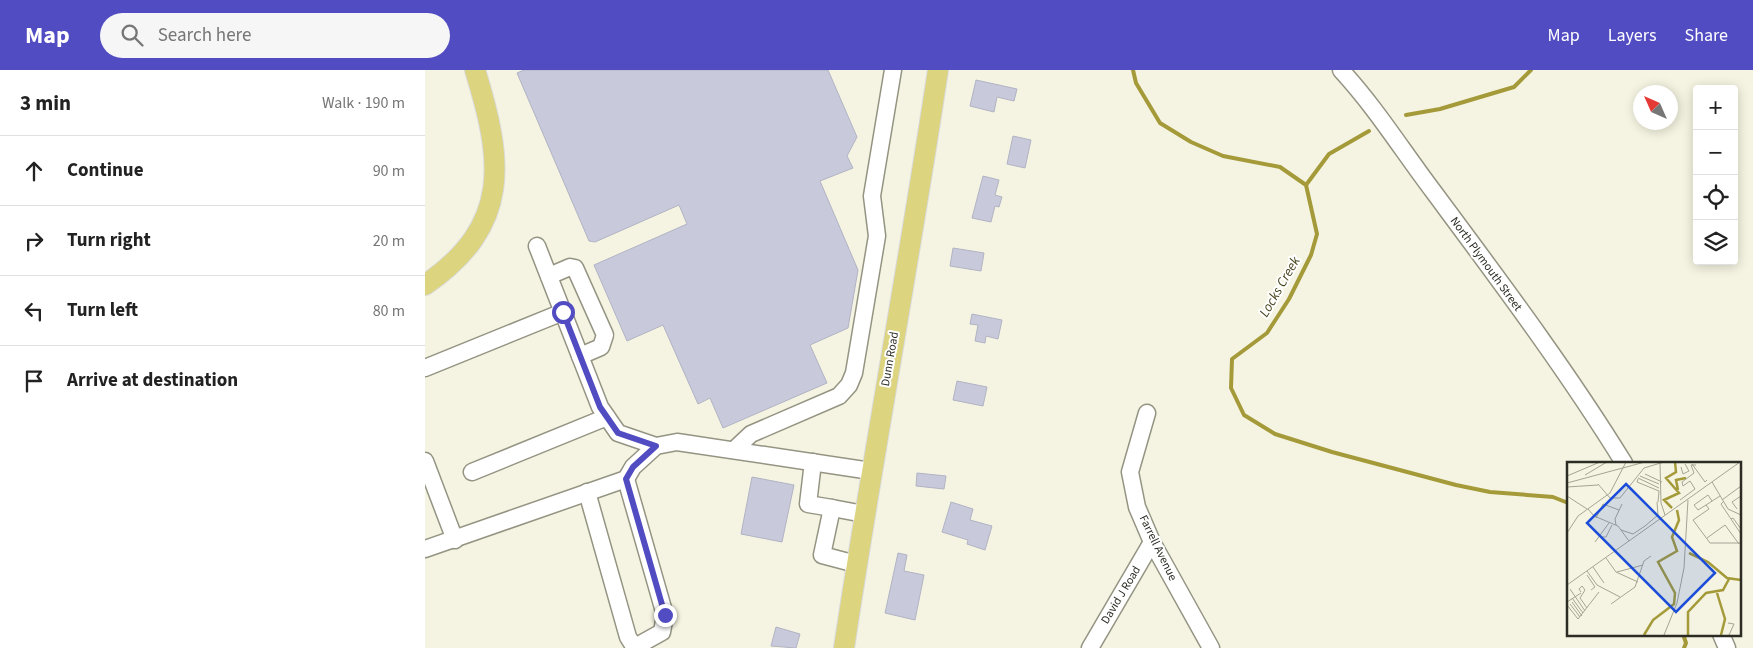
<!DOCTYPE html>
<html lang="en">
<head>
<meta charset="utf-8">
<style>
	:root { --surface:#fff; --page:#f6f6f6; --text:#222; --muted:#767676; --line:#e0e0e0; --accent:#524cc3 }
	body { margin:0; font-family:"Source Sans 3",sans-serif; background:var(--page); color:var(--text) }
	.controls { position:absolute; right:15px; top:15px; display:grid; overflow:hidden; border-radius:5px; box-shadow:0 2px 12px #0003 }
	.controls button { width:45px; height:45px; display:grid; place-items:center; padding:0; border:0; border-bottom:1px solid var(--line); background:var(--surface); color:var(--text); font:25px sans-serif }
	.compass { position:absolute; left:1208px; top:15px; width:45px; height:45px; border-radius:50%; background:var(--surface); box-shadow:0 2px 12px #0003; rotate:315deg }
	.stop { position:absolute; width:15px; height:15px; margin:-11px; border:4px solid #524cc3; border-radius:50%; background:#fff }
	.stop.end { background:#524cc3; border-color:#fff; box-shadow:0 1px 5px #0008 }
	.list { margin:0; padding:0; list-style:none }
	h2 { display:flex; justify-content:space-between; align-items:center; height:65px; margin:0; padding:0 20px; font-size:21px }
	h2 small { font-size:16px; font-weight:400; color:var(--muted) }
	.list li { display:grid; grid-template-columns:32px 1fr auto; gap:15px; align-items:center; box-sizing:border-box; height:70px; padding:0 20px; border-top:1px solid var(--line) }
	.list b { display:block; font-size:19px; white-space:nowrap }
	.list em { font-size:16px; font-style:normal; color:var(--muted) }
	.icon { flex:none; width:28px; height:28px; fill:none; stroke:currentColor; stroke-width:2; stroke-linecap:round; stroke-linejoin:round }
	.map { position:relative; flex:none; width:1328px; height:578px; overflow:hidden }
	header { display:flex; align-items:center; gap:30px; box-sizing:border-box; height:70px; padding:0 25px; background:var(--accent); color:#fff }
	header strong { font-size:24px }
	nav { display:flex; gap:28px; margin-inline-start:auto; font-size:18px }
	.search { width:350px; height:45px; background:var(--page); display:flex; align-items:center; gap:12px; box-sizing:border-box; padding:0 18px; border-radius:28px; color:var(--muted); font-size:19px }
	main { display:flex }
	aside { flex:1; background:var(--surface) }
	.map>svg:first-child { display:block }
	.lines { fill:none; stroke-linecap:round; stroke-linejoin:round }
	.stream { stroke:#a49a39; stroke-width:4 }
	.building { fill:#c8cadb; stroke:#b1b3c4 }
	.minor-casing { stroke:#959483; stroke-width:19 }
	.major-casing { stroke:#d9d9d8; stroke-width:22 }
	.minor { stroke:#fff; stroke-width:16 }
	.major { stroke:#dcd47e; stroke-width:20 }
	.route { stroke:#524cc3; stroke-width:6 }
	.labels { text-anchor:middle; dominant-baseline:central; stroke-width:4; stroke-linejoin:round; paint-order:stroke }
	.street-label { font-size:12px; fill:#2c2c25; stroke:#fff }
	.water-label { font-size:14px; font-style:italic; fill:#47431b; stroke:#fff }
	.inset-river { fill:none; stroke:#a49a39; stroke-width:2.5 }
	.inset-road { fill:none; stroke:#a5a496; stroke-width:1 }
	.view { fill:#1d4ed8; fill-opacity:0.15; stroke:#1d4ed8; stroke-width:2.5 }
	.inset-edge { fill:none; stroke:#2c2c25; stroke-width:2.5 }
</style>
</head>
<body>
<header>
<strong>Map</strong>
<div class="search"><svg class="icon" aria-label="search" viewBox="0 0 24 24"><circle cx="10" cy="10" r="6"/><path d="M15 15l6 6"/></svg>Search here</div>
<nav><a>Map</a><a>Layers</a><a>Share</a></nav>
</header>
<main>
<aside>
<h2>3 min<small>Walk · 190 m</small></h2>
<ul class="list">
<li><svg class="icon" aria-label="ahead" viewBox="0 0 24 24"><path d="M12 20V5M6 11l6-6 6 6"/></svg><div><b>Continue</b></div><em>90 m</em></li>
<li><svg class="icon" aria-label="right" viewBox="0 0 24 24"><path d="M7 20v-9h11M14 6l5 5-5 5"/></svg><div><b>Turn right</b></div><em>20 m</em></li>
<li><svg class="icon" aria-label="left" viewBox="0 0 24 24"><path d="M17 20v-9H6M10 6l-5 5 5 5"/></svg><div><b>Turn left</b></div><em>80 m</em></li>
<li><svg class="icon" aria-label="arrive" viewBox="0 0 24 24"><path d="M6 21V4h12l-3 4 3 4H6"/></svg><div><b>Arrive at destination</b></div></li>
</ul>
</aside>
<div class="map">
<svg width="1328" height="578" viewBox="0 0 1328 578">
	<rect width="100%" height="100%" fill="#f5f4e2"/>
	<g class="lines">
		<g class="stream">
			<path d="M708,0L711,13L735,53L766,72L798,86L855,97L881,115L892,164L886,185L864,229L842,263L807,289L806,318L819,345L850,364L907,382L1031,415L1065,422L1128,427L1143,433"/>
			<path d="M981,45L1015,39L1089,17L1106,0"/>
			<path d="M881,115L904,84L944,61"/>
			<path d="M1258,564L1261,573L1259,578"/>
		</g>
	</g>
	<g class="building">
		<path d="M99,0H403L432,67L422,86L428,98L395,111L433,200L423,258L385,275L402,313L298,358L285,328L273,334L238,255L202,271L169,195L262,154L254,135L170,172L164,171L92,3Z"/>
		<path d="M551,10L592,19L589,31L572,27L569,42L545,36Z"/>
		<path d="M588,66L606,70L600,98L582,94Z"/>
		<path d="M558,106L574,110L570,125L577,127L574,137L570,136L566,152L547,148Z"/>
		<path d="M528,178L559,183L556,201L525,196Z"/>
		<path d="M547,244L577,250L573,269L561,266L560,273L550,271L553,255L545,254Z"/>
		<path d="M532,311L562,317L558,336L528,330Z"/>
		<path d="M492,403L521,406L519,419L491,416Z"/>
		<path d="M327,407L369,415L357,472L316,464Z"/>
		<path d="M526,432L548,439L545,450L567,456L560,480L542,474L543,470L517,462Z"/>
		<path d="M473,483L482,485L479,501L499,505L490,550L460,543Z"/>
		<path d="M351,557L375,564L371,578L346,576Z"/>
	</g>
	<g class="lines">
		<g class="minor-casing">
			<g id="minor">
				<path d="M916,0C951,38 977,80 1008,121C1074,210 1141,299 1199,393"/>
				<path d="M112,176L175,337L193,363L231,376"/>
				<path d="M124,206L145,197L150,198L180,265L176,277L155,286"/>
				<path d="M0,298L138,242"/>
				<path d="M722,343L705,402L712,437L727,472L786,578"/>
				<path d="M309,380L326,364L414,326L424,315L429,303L452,166L447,126L468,0"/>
				<path d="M0,391L30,470"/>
				<path d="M388,392L383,434L407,438"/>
				<path d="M47,402L182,347"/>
				<path d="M201,409L240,545L237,562L210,577"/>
				<path d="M162,422L203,567L210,578"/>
				<path d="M0,479L201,409L208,397L231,376L252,372L446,401"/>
				<path d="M431,494L397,485L407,438L439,444"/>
				<path d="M1296,564L1302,578"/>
				<path d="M665,578L727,472"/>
			</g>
		</g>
		<g class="major-casing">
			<g id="major">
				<path d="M0,215C87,155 78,91 50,0"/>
				<path d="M419,578C448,385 484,193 513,0"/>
			</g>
		</g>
		<use href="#minor" class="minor"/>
		<use href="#major" class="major"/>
	</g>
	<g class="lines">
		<path class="route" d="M138,242L175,337L193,363L231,376L208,397L201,409L240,545"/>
	</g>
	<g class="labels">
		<g class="street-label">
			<text transform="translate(1061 194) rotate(54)">North Plymouth Street</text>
			<text transform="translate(465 289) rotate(-80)">Dunn Road</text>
			<text transform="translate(733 478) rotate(64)">Farrell Avenue</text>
			<text transform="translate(696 525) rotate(-59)">David J Road</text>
		</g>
		<g class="water-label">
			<text transform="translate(855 217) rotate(-60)">Locks Creek</text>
		</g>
	</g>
	<g transform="translate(1142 392)">
		<rect width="174" height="174" fill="#f5f4e2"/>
		<path class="inset-river" d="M111,28L109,18L119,16M105,46L97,38L112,31L99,16L109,10L108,0M122,91L141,100L160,116L174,118M150,131L158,157L154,173M77,173L86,158L107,142L108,131L91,100L110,89L105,75L112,58L110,48M121,173V150L139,131L156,128L162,117"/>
		<path class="inset-road" d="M93,1L94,41L98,53M125,2L138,20L140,18M114,5L116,12L122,9L118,2M77,6L97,0M78,12L95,20M18,13L40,0M0,14L33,0M73,14L92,22M71,16L92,26M71,17L70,20L92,29L91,40M145,20L161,47L174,53M0,21L78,0M31,22L43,36H53L77,6M0,25L31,23M0,34L20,47M113,38L128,27L123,19L116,24L115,20L127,11L124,3H129M155,38L174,24M145,39L141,33L127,43L131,48L139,43L153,34M156,40L154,42L174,72M139,43L142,47L126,58L143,81H174M21,47L27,54L51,64L62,79M170,47L165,40L174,34M29,56L36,42L52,48M164,57L166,56L174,67M49,63L48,57L55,42M54,68L66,72L78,64L91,53L90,40M0,71L11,54L43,31L59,0M34,75H39L45,63M140,76L158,63L172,82M28,80L42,61M39,96L49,110L71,120M26,105L37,121M20,109L30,123L53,135M50,110L76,103M20,113L28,125L24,128M0,123L173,0M3,127L18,149M14,130L12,127L15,124L18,128L13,136L20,146M5,136L16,151M0,140L14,131M5,140L15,154M3,142L13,155M44,142L68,125L77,99L84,94M0,143L11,157L32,130M161,161L167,162L162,173M97,173L110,141L117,106L121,38"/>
		<path class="view" d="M59,22L148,111L109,150L20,61Z"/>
		<rect width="174" height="174" class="inset-edge"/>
	</g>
</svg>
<div class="controls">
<button>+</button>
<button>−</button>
<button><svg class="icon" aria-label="locate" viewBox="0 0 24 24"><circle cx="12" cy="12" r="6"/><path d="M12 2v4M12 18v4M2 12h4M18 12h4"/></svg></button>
<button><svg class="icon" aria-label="layers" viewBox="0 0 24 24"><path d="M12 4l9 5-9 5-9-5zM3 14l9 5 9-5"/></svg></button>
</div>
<svg class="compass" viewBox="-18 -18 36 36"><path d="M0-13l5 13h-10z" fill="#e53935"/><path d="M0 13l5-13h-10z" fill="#767676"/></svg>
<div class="stop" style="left:138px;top:242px"></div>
<div class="stop end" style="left:240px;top:545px"></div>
</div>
</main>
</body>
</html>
